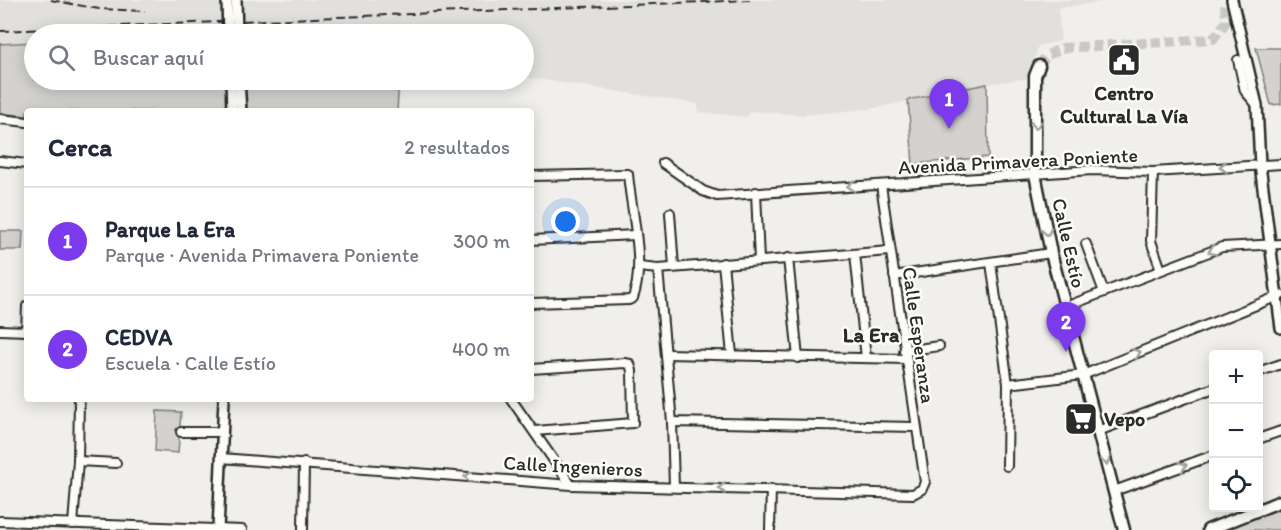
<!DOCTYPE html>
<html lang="es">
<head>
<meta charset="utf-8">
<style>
	:root { --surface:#fff; --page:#f6f6f7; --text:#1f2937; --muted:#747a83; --line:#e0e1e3; --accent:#7c3aed }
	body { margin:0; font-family:Itim,sans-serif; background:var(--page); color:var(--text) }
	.controls { position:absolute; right:18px; bottom:18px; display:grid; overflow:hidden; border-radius:6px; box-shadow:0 3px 15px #0003 }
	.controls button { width:54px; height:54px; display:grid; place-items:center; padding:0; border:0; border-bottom:2px solid var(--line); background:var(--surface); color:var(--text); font:30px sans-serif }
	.you { position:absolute; left:566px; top:222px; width:21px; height:21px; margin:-15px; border:4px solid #fff; border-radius:50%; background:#1a73e8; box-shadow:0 0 0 9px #1a73e833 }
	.badge { display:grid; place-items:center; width:39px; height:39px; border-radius:50%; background:var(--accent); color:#fff; font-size:20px; font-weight:700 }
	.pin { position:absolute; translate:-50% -50px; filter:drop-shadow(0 2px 3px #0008) }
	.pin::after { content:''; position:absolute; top:32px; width:21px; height:18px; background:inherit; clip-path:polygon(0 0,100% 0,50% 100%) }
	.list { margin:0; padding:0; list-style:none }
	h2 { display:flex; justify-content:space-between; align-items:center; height:78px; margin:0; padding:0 24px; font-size:26px }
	h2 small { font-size:20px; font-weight:400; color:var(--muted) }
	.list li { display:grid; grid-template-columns:39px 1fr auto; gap:18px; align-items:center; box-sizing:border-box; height:108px; padding:0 24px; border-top:2px solid var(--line) }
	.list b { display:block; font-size:22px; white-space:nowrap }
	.list p { margin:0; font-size:20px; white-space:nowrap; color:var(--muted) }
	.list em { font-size:20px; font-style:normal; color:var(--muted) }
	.icon { flex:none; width:33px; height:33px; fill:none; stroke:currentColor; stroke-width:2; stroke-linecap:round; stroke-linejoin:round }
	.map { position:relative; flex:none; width:1281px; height:530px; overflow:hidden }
	.search { position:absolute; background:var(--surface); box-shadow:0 3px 15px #0003; left:24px; top:24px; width:510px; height:66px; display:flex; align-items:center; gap:15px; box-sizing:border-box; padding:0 21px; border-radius:33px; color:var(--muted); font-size:22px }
	.panel { position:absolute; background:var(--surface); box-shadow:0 3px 15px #0003; left:24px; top:108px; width:510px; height:294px; border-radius:6px }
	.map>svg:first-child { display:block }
	.built { fill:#e1e0dc }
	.green { fill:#d3d2cf; stroke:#7f7e7d; stroke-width:1.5 }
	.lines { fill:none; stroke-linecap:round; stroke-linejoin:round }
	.secondary-tunnel { stroke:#c9c8c5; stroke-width:10; stroke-dasharray:10 5; stroke-linecap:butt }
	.minor-casing { stroke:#2b2b2b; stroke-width:12 }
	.tertiary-casing { stroke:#2b2b2b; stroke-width:14 }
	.secondary-casing { stroke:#2b2b2b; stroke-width:15 }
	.minor { stroke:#fdfcf7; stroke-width:8 }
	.tertiary { stroke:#fdfcf7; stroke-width:9 }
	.secondary { stroke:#fdfcf7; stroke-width:10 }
	.rail { stroke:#2b2b2b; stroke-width:2; stroke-dasharray:9 4.5; stroke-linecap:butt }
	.tertiary-bridge-casing { stroke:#2b2b2b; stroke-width:14; stroke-linecap:butt }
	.tertiary-bridge { stroke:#fdfcf7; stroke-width:9 }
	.oneway { stroke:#9e9e9b }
	.labels { text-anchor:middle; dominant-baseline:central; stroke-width:5; stroke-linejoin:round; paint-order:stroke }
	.poi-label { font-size:20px; font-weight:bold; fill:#2b2b2b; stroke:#fdfcf7 }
	.street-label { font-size:20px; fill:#2b2b2b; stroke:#fdfcf7 }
	.neighbourhood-label { font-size:21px; font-weight:bold; fill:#2b2b2b; stroke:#fdfcf7 }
</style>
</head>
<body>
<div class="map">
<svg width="1281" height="530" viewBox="0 0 1281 530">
	<rect width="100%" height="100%" fill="#f0efeb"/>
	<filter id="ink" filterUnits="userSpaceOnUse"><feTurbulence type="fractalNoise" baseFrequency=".0167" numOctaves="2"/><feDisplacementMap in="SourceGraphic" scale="12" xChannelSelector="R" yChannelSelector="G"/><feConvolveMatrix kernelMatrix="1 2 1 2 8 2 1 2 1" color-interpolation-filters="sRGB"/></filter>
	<g filter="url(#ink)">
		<path class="built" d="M0,0H1116L1058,8L1061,41L1038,46L1029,78L987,84L876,108L803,115L750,111L747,117L698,112V104L524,77V34H259L240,32L34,34V42L0,44Z"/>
		<g class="green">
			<path d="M34,42V80H399L397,111H27V116L0,113V44Z"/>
			<path d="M1256,48H1281V104L1271,105Z"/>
			<path d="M987,84L988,157L913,164L908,100Z"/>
			<path d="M0,231H23L22,250H0Z"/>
			<path d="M157,411L181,412L178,453L155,451Z"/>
			<path d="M1281,505V530H1223L1226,528Z"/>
		</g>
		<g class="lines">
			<path class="secondary-tunnel" d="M1039,66L1046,56L1062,48L1213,39L1226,22L1225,0"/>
			<g class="minor-casing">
				<g id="minor">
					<path d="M1238,60L1245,91L1257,105"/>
					<path d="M0,119L27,122"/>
					<path d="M0,161L27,164"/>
					<path d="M663,163L703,191L717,196L1092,170L1153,172L1281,164"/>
					<path d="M1153,172L1151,241L1161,270"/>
					<path d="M531,176L628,174C631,211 646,263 633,298L629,300L531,303"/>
					<path d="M756,192L759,261"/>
					<path d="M670,213L674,267"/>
					<path d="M531,240L635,235"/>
					<path d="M1086,244L1104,292"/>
					<path d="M855,254L866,358"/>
					<path d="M788,258L798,358"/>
					<path d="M723,263L732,355"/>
					<path d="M991,263L1008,384L1007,466"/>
					<path d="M639,267L658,269L890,251"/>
					<path d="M658,269L672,422L674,487"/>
					<path d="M894,276L1051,253"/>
					<path d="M1065,307L1222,247L1281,244"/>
					<path d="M0,330L27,331"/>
					<path d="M26,331L27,306"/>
					<path d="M904,351L939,346"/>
					<path d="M667,354L906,359"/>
					<path d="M531,369L625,363L630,364L632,371L633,423L535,431"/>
					<path d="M1258,372L1281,364"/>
					<path d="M1008,384L1083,375L1281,295"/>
					<path d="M511,399L571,485"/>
					<path d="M672,422L915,427"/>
					<path d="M1098,431L1214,388"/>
					<path d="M181,432H223"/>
					<path d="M1258,439L1281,431"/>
					<path d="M221,458L571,485L913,494L922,489L925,482L881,185"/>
					<path d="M78,461L116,463"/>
					<path d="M1114,491L1214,455"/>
					<path d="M0,521L242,530"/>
					<path d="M73,524L78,461L79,399"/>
					<path d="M303,530L304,463"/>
					<path d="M770,530L771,489"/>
				</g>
			</g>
			<g class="tertiary-casing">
				<g id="tertiary">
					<path d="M1232,0L1257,105L1260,165L1281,328"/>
					<path d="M231,80L232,111"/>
					<path d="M239,80L241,111"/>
					<path d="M218,530L224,399"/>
				</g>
			</g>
			<g class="secondary-casing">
				<g id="secondary">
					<path d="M1039,66L1035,76V174L1051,253L1124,530"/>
					<path d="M1208,530L1281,501"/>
				</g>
			</g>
			<use href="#minor" class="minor"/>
			<use href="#tertiary" class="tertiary"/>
			<use href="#secondary" class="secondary"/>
			<g class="rail">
				<path d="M51,0L99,9L145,11"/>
				<path d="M0,31L750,0"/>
			</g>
			<g class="tertiary-bridge-casing">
				<g id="tertiary-bridge">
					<path d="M227,0L228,34"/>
					<path d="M236,0L237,34"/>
				</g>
			</g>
			<use href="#tertiary-bridge" class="tertiary-bridge"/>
		</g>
		<defs><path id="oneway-chevron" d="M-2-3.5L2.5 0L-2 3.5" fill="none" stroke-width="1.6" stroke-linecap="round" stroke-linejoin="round" transform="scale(1.5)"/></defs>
		<g class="oneway">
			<use href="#oneway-chevron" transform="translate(1036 125) rotate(91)"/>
			<use href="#oneway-chevron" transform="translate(1223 167) rotate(176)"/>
			<use href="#oneway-chevron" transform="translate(851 186) rotate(177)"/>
			<use href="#oneway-chevron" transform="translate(1047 232) rotate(79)"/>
			<use href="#oneway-chevron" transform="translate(1212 251) rotate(160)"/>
			<use href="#oneway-chevron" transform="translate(1137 353) rotate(-22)"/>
			<use href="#oneway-chevron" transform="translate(1106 461) rotate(76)"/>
			<use href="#oneway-chevron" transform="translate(1183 466) rotate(-20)"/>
			<use href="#oneway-chevron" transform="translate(468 477) rotate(-175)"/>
			<use href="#oneway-chevron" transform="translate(722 488) rotate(-179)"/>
		</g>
	</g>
	<defs>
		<g id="civic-square" transform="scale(1.725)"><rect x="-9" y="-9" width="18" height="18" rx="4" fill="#2b2b2b" stroke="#fdfcf7"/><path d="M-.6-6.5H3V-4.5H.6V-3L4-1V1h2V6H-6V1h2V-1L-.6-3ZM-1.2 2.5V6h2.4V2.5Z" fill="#fff"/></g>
		<g id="supermarket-square" transform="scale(1.725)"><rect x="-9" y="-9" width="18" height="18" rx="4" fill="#2b2b2b" stroke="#fdfcf7"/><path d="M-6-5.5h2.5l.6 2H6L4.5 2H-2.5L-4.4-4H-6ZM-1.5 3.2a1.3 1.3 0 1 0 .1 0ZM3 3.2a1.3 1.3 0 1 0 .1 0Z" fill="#fff"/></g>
	</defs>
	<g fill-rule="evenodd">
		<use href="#civic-square" x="1124" y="60"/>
		<use href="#supermarket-square" x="1081" y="419"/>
	</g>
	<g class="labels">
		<g class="poi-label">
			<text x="1124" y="93">Centro<tspan x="1124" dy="23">Cultural La Vía</tspan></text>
			<text x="1104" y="419" text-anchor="start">Vepo</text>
		</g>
		<g class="street-label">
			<text transform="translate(1018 161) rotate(-3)">Avenida Primavera Poniente</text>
			<text transform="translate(1069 243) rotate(77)">Calle Estío</text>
			<text transform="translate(919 335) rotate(82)">Calle Esperanza</text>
			<text transform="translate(573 466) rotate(3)">Calle Ingenieros</text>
		</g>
		<g class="neighbourhood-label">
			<text x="871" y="334">La Era</text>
		</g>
	</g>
</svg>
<div class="controls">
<button>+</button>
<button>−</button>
<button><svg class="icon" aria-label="locate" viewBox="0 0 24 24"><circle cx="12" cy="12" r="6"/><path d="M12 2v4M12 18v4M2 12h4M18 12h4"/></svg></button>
</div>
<div class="you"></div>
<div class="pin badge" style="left:949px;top:129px">1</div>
<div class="pin badge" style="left:1066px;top:352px">2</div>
<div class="search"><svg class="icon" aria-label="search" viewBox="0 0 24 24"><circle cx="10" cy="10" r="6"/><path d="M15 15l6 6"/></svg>Buscar aquí</div>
<section class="panel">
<h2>Cerca<small>2 resultados</small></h2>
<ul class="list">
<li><span class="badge">1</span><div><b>Parque La Era</b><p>Parque · Avenida Primavera Poniente</p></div><em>300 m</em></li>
<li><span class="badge">2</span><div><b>CEDVA</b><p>Escuela · Calle Estío</p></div><em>400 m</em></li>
</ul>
</section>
</div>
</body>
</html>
